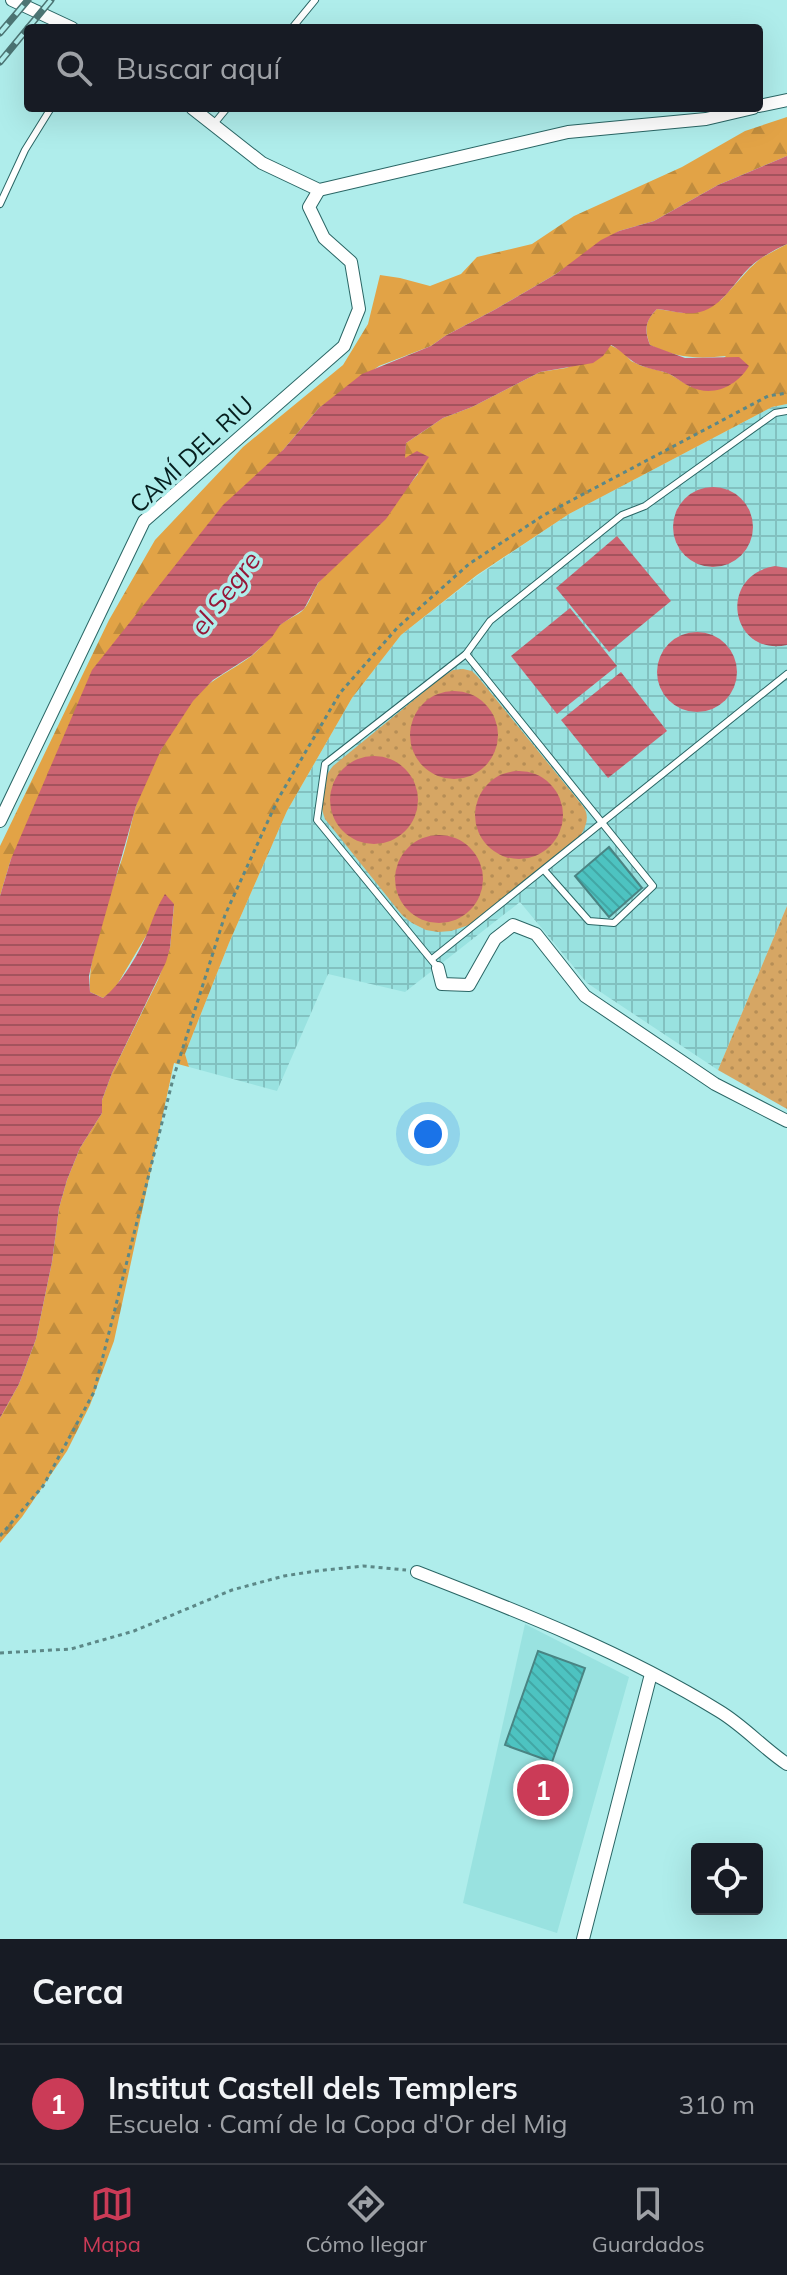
<!DOCTYPE html>
<html lang="es">
<head>
<meta charset="utf-8">
<style>
	:root { --surface:#171b24; --page:#242831; --text:#f1f3f6; --muted:#9ea1a6; --line:#363941; --accent:#cb3b57 }
	body { margin:0; font-family:Mulish,sans-serif; background:var(--page); color:var(--text) }
	.controls { position:absolute; right:24px; bottom:24px; display:grid; overflow:hidden; border-radius:8px; box-shadow:0 8px 32px #0002 }
	.controls button { width:72px; height:72px; display:grid; place-items:center; padding:0; border:0; border-bottom:2px solid var(--line); background:var(--surface); color:var(--text); font:40px sans-serif }
	.you { position:absolute; left:428px; top:1134px; width:28px; height:28px; margin:-20px; border:6px solid #fff; border-radius:50%; background:#1a73e8; box-shadow:0 0 0 12px #1a73e833 }
	.badge { display:grid; place-items:center; width:52px; height:52px; border-radius:50%; background:var(--accent); color:#fff; font-size:26px; font-weight:700 }
	.pin { position:absolute; translate:-50% -50%; border:4px solid #fff; box-shadow:0 2px 8px #0006 }
	.list { margin:0; padding:0; list-style:none }
	h2 { display:flex; justify-content:space-between; align-items:center; height:104px; margin:0; padding:0 32px; font-size:34px }
	h2 small { font-size:26px; font-weight:400; color:var(--muted) }
	.list li { display:grid; grid-template-columns:52px 1fr auto; gap:24px; align-items:center; box-sizing:border-box; height:120px; padding:0 32px; border-top:2px solid var(--line) }
	.list b { display:block; font-size:30px; white-space:nowrap }
	.list p { margin:0; font-size:26px; white-space:nowrap; color:var(--muted) }
	.list em { font-size:26px; font-style:normal; color:var(--muted) }
	.icon { flex:none; width:44px; height:44px; fill:none; stroke:currentColor; stroke-width:2; stroke-linecap:round; stroke-linejoin:round }
	.map { position:relative; flex:none; width:787px; height:1939px; overflow:hidden }
	.search { position:absolute; background:var(--surface); box-shadow:0 8px 32px #0002; left:24px; right:24px; top:24px; height:88px; display:flex; align-items:center; gap:20px; box-sizing:border-box; padding:0 28px; border-radius:8px; color:var(--muted); font-size:30px }
	.sheet { height:224px; background:var(--surface) }
	nav { display:flex; justify-content:space-around; align-items:center; box-sizing:border-box; height:112px; border-top:2px solid var(--line); background:var(--surface); font-size:22px; color:var(--muted) }
	nav a { display:grid; justify-items:center; gap:4px }
	nav .on { color:var(--accent) }
	.map>svg:first-child { display:block }
	.built { fill:#99e2e0 }
	.industrial { fill:url(#industrial-grid) }
	.grass { fill:url(#grass-dots) }
	.forest { fill:url(#forest-firs) }
	.water { fill:url(#water-rules) }
	.building { fill:url(#building-back-hatch); stroke:#498483; stroke-width:2 }
	.lines { fill:none; stroke-linecap:round; stroke-linejoin:round }
	.lane-casing { stroke:#2a6665; stroke-width:8 }
	.street-casing { stroke:#2a6665; stroke-width:14 }
	.path { stroke:#5c8887; stroke-width:3; stroke-dasharray:4 4; stroke-linecap:butt }
	.lane { stroke:#fff; stroke-width:6 }
	.street { stroke:#fff; stroke-width:12 }
	.rail-casing { stroke:#4c7574; stroke-width:7 }
	.rail { stroke:#afedeb; stroke-width:4; stroke-dasharray:12; stroke-linecap:butt }
	.labels { text-anchor:middle; dominant-baseline:central; stroke-width:7; stroke-linejoin:round; paint-order:stroke }
	.street-label { font-size:24px; fill:#051e1e; stroke:#afedeb }
	.water-label { font-size:26px; font-style:italic; fill:#961637; stroke:#afedeb }
</style>
</head>
<body>
<div class="map">
<svg width="787" height="1939" viewBox="0 0 787 1939">
	<defs>
		<pattern id="industrial-grid" width="8" height="8" patternUnits="userSpaceOnUse" patternTransform="scale(2)"><rect width="8" height="8" fill="#99e2e0"/><path d="M0 4h8M4 0v8" fill="none" stroke="#82c1c0"/></pattern>
		<pattern id="grass-dots" width="8" height="8" patternUnits="userSpaceOnUse" patternTransform="scale(2)"><rect width="8" height="8" fill="#d6a664"/><path d="M2 2h.1M6 6h.1" fill="none" stroke="#b68e56" stroke-width="1.8" stroke-linecap="round"/></pattern>
		<pattern id="forest-firs" width="22" height="20" patternUnits="userSpaceOnUse" patternTransform="scale(2)"><rect width="22" height="20" fill="#e2a346"/><path d="M5 1l3.5 6h-7zM16 11l3.5 6h-7z" fill="#c08c3d"/></pattern>
		<pattern id="water-rules" width="6" height="5" patternUnits="userSpaceOnUse" patternTransform="scale(2)"><rect width="6" height="5" fill="#cc6572"/><path d="M0 2.5h6" fill="none" stroke="#a4535d"/></pattern>
		<pattern id="building-back-hatch" width="6" height="6" patternUnits="userSpaceOnUse" patternTransform="scale(2)"><rect width="6" height="6" fill="#4dc3c1"/><path d="M-1 5l2 2M0 0l6 6M5-1l2 2" fill="none" stroke="#42a7a5"/></pattern>
	</defs>
	<rect width="100%" height="100%" fill="#afedeb"/>
	<path class="built" d="M525,1624L629,1677L557,1933L463,1903Z"/>
	<path class="industrial" d="M787,404V906L718,1070L587,983L520,902L405,992L328,974L277,1091L189,1067L185,1054L229,943L287,811L352,698L401,635L477,576L569,514L772,407Z"/>
	<g class="grass">
		<path d="M463,669L472,671L478,677L582,805C590,815 587,824 581,835L469,925L451,931L438,932L426,930L412,923L402,915L325,819C318,802 321,780 333,766L442,677L453,670Z"/>
		<path d="M787,906V1109L718,1070Z"/>
	</g>
	<g class="forest">
		<path d="M787,117V156L718,185L654,221L619,231L556,274L496,309L445,336L431,346L379,366L319,408L283,450L11,859L0,896V846L109,620L155,540L243,447L343,365L368,324L380,275L400,278L430,286L461,274L477,257L532,244L574,216L682,167L745,131Z"/>
		<path d="M787,244V404L772,407L569,514L477,575L401,635L352,698L287,811L229,943L185,1054L189,1067L174,1063L114,1341L90,1405L67,1451L22,1517L0,1543V1418L19,1384L36,1339L52,1262L59,1208L67,1180L80,1148L102,1113V1100L112,1073L158,980L170,948L174,905L149,931L114,990L103,998L90,992C88,954 107,903 119,868C126,849 130,828 135,809C147,771 169,733 192,701C208,680 230,672 250,657C262,648 269,637 279,626C286,619 298,616 304,609C311,601 313,590 319,582C350,544 388,513 418,474L404,459L406,443L443,418L472,407L540,372L566,368L603,355L610,345L622,351L631,361L642,366L668,373L691,387L726,356C698,359 676,358 650,345C644,329 645,321 657,309L684,313L721,300L750,268L761,258Z"/>
	</g>
	<g class="water">
		<path d="M787,156V244C774,250 761,257 750,267C734,282 723,306 700,312C687,316 670,310 657,309C645,321 644,330 650,345L685,358L739,357L749,366C736,387 712,398 689,386C681,382 675,376 667,373C655,369 641,368 631,360C623,354 619,349 611,345L603,356L593,363L540,372L472,407L443,418L406,443L405,458L417,451L429,457L386,519L318,583L304,609L280,625L272,637L251,656L213,680L193,701L161,750L136,806L93,958L89,976L90,992L103,998C121,985 141,950 149,929C154,916 158,905 165,894L174,904L170,948L166,962L112,1073L102,1100V1113L80,1148L67,1180L59,1208L52,1262L36,1339L19,1384L0,1418V896L11,859L92,670L223,505L283,450L319,408L362,374L431,346L445,336L496,309L556,274L601,240L619,231L654,221L718,185Z"/>
		<circle cx="713" cy="527" r="40"/>
		<path d="M617,536L671,601L609,652L556,588Z"/>
		<path d="M775,566L787,568V645C731,657 716,576 775,566Z"/>
		<path d="M570,608L617,666L557,714L511,656Z"/>
		<circle cx="697" cy="672" r="40"/>
		<path d="M621,672L667,731L608,778L561,720Z"/>
		<circle cx="454" cy="735" r="44"/>
		<circle cx="374" cy="800" r="44"/>
		<circle cx="519" cy="815" r="44"/>
		<circle cx="439" cy="879" r="44"/>
	</g>
	<g class="building">
		<path d="M609,847L642,888L609,917L575,876Z"/>
		<path d="M538,1651L585,1668L552,1762L505,1745Z"/>
	</g>
	<g class="lines">
		<g class="lane-casing">
			<g id="lane">
				<path d="M292,28L315,0"/>
				<path d="M213,125L227,108"/>
				<path d="M0,204L25,150L51,108"/>
				<path d="M466,654L653,886L614,923L589,921L544,870"/>
				<path d="M432,959L787,674"/>
				<path d="M438,968L317,820L325,764L466,654L490,621L622,515L645,506L775,413L787,411"/>
			</g>
		</g>
		<g class="street-casing">
			<g id="street">
				<path d="M12,0L72,28"/>
				<path d="M759,106L787,100"/>
				<path d="M192,108L262,163L319,190L568,132L706,119L753,108"/>
				<path d="M0,821L144,521L344,346L359,309L351,262L324,238L309,207L319,190"/>
				<path d="M438,968L442,984L469,985L495,939L513,925L536,934L585,996L715,1084L787,1121"/>
				<path d="M417,1572C520,1612 625,1653 719,1711C744,1726 763,1748 787,1764"/>
				<path d="M583,1939L651,1674"/>
			</g>
		</g>
		<g class="path">
			<path d="M0,1536L43,1486L94,1392L173,1079L225,915L278,799L340,693L397,628L469,564L544,515L768,396L787,393"/>
			<path d="M0,1653L71,1649L134,1631L232,1590L284,1576L316,1571L363,1566L406,1570"/>
		</g>
		<use href="#lane" class="lane"/>
		<use href="#street" class="street"/>
		<g class="rail-casing">
			<g id="rail">
				<path d="M28,28L51,0"/>
				<path d="M0,33L28,0"/>
				<path d="M0,62L28,28"/>
			</g>
		</g>
		<use href="#rail" class="rail"/>
	</g>
	<g class="labels">
		<g class="street-label">
			<text transform="translate(191 454) rotate(-43)">CAMÍ DEL RIU</text>
		</g>
		<g class="water-label">
			<text transform="translate(225 593) rotate(-53)">el Segre</text>
		</g>
	</g>
</svg>
<div class="controls">
<button><svg class="icon" aria-label="locate" viewBox="0 0 24 24"><circle cx="12" cy="12" r="6"/><path d="M12 2v4M12 18v4M2 12h4M18 12h4"/></svg></button>
</div>
<div class="you"></div>
<div class="pin badge" style="left:543px;top:1790px">1</div>
<div class="search"><svg class="icon" aria-label="search" viewBox="0 0 24 24"><circle cx="10" cy="10" r="6"/><path d="M15 15l6 6"/></svg>Buscar aquí</div>
</div>
<section class="sheet">
<h2>Cerca<small></small></h2>
<ul class="list">
<li><span class="badge">1</span><div><b>Institut Castell dels Templers</b><p>Escuela · Camí de la Copa d'Or del Mig</p></div><em>310 m</em></li>
</ul>
</section>
<nav>
<a class="on"><svg class="icon" aria-label="map" viewBox="0 0 24 24"><path d="M3 6l6-2 6 2 6-2v14l-6 2-6-2-6 2zM9 4v14M15 6v14"/></svg>Mapa</a>
<a><svg class="icon" aria-label="directions" viewBox="0 0 24 24"><path d="M12 3l9 9-9 9-9-9zM9 14v-3h6M13 9l2 2-2 2"/></svg>Cómo llegar</a>
<a><svg class="icon" aria-label="saved" viewBox="0 0 24 24"><path d="M7 4h10v16l-5-4-5 4z"/></svg>Guardados</a>
</nav>
</body>
</html>
